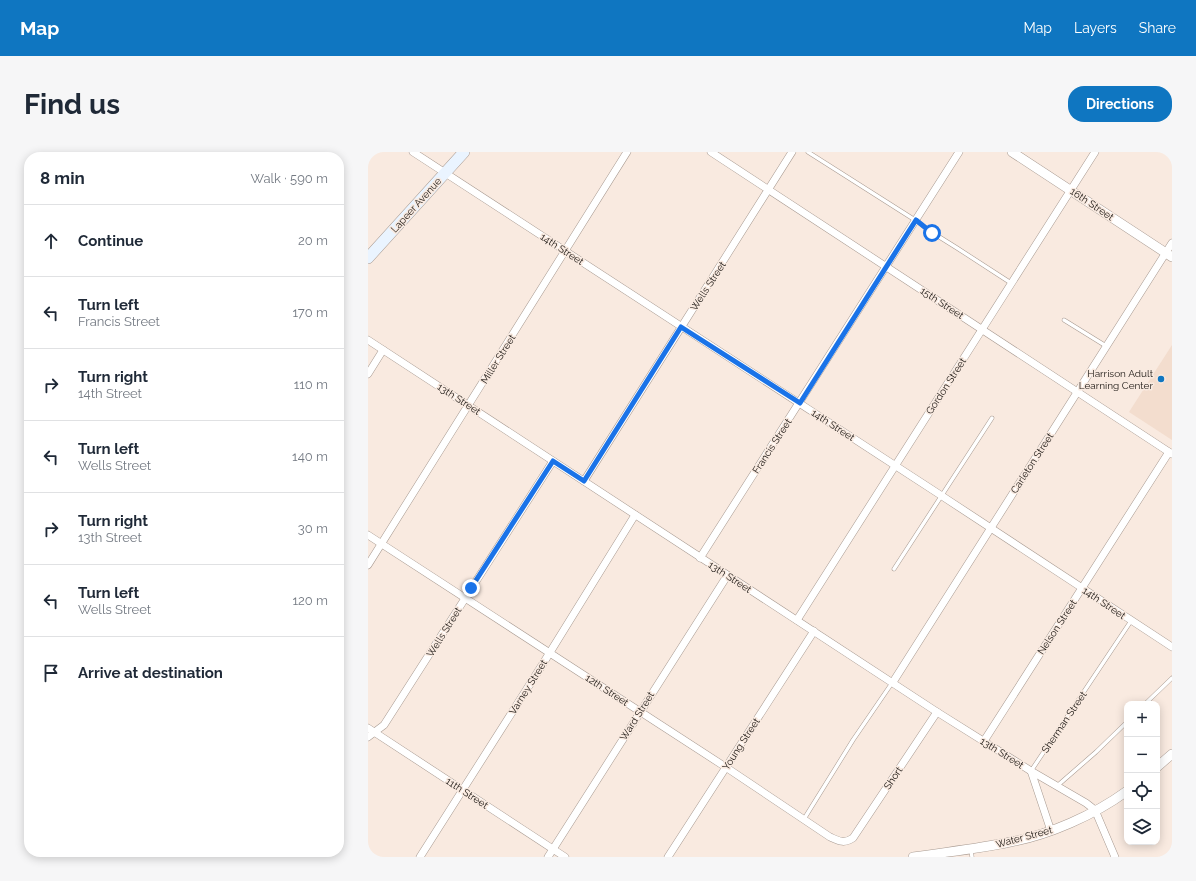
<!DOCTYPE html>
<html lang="en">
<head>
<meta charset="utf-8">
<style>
	:root { --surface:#fff; --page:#f6f6f7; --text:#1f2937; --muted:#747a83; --line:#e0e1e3; --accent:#0f76c1 }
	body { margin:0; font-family:Raleway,sans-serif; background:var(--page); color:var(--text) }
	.controls { position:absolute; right:12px; bottom:12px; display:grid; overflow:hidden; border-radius:8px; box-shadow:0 2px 10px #0003 }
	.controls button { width:36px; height:36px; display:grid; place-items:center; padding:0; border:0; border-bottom:1px solid var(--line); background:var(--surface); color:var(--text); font:20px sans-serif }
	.stop { position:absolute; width:12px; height:12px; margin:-9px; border:3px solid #1a73e8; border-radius:50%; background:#fff }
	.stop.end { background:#1a73e8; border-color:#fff; box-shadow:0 1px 4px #0008 }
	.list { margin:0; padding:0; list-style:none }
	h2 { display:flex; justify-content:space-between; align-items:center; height:52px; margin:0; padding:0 16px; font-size:17px }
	h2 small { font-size:13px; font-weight:400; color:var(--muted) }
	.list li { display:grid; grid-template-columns:26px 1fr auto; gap:12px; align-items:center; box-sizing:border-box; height:72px; padding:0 16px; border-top:1px solid var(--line) }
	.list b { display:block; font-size:15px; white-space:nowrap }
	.list p { margin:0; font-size:13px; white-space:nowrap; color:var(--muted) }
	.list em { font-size:13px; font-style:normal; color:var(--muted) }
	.icon { flex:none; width:22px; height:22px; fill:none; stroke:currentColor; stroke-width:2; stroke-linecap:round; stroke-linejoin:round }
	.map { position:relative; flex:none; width:804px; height:705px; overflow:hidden; border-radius:16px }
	header { display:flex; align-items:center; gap:24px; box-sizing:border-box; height:56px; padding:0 20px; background:var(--accent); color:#fff }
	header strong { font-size:19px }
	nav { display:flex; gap:22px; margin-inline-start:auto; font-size:14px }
	.intro { display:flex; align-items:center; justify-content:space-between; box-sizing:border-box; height:96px; padding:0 24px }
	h1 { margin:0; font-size:28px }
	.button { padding:10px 18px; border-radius:16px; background:var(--accent); color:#fff; font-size:14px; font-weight:700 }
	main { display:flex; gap:24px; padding:0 24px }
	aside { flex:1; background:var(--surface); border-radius:16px; box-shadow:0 2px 10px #0003 }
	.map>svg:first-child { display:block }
	.built { fill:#f3ddce }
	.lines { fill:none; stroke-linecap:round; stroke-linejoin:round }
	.service-casing { stroke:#a89a91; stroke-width:4.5 }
	.minor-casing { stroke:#a89a91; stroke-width:8 }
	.tertiary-casing { stroke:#a89a91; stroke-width:10 }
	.secondary-casing { stroke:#a89a91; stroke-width:12 }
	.service { stroke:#fff; stroke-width:3.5 }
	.minor { stroke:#fff; stroke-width:7 }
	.tertiary { stroke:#fff; stroke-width:9 }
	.secondary { stroke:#eaf4ff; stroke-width:11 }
	.route { stroke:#1a73e8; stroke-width:5 }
	.poi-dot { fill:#0f76c1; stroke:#f9eae0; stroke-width:1.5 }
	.labels { text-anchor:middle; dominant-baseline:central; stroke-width:3; stroke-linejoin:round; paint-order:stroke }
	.street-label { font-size:10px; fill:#1d1814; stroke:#f9eae0 }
	.poi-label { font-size:10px; fill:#1d1814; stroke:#f9eae0; text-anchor:end }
</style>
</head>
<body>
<header>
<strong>Map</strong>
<nav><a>Map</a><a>Layers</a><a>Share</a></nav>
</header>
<div class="intro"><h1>Find us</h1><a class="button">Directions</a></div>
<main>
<aside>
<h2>8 min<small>Walk · 590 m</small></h2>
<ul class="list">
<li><svg class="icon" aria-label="ahead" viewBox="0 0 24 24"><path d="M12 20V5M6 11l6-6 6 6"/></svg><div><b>Continue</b></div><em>20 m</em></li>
<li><svg class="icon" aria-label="left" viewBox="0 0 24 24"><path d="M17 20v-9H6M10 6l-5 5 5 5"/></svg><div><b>Turn left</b><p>Francis Street</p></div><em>170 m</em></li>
<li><svg class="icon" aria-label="right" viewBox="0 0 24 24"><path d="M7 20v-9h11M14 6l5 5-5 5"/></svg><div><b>Turn right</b><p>14th Street</p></div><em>110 m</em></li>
<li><svg class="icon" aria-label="left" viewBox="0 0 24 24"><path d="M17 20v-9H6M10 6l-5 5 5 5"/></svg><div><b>Turn left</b><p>Wells Street</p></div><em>140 m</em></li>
<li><svg class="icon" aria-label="right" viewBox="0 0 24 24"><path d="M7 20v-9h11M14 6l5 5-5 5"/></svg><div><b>Turn right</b><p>13th Street</p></div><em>30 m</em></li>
<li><svg class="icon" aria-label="left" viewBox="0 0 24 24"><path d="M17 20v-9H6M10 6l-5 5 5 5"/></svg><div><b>Turn left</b><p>Wells Street</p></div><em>120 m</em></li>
<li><svg class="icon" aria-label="arrive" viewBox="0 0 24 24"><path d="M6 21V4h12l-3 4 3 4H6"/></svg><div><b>Arrive at destination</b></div></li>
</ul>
</aside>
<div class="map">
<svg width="804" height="705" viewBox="0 0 804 705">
	<rect width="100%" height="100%" fill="#f9eae0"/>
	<path class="built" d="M804,193V288L761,260Z"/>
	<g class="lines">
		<g class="service-casing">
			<g id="service">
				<path d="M440,0L547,68L565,81L589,96L643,131"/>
				<path d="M696,168L738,194"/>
				<path d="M526,417L624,266"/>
				<path d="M777,552L804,526"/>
				<path d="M663,619L763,469"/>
				<path d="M689,634L728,600L759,570"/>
				<path d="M436,667L485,588L524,531"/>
				<path d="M603,698L604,705"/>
			</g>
		</g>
		<g class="minor-casing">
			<g id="minor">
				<path d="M45,0L574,344L804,495"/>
				<path d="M343,0L804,302"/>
				<path d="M0,188L569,560L663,619L718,651L727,658L747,705"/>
				<path d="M0,222L15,198"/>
				<path d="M216,329L424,0"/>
				<path d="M0,383L359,616L462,685C471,689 476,692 485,686L569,560"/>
				<path d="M332,406L591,0"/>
				<path d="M0,413L259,0"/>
				<path d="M429,468L727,0"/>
				<path d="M525,530L804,91"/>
				<path d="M0,576L197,705"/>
				<path d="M0,585L16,573L185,309"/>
				<path d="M616,589L801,300"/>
				<path d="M663,619L683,679"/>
				<path d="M52,705L176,510L267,363"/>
				<path d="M180,705L359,424"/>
				<path d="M300,705L446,479"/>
			</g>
		</g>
		<g class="tertiary-casing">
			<g id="tertiary">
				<path d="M644,0L804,105"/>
				<path d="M789,615L804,602"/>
				<path d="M545,705C577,700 610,697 642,690C681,683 726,663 759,639"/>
			</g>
		</g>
		<g class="secondary-casing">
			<path id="secondary" d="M0,106L96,0"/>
		</g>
		<use href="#service" class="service"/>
		<use href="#minor" class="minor"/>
		<use href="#tertiary" class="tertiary"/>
		<use href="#secondary" class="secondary"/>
	</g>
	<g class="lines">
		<path class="route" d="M103,436L185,309L216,329L313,175L432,251L548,68L564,81"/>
	</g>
	<circle class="poi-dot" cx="793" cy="227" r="4"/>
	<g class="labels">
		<g class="street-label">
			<text transform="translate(724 52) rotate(34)">16th Street</text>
			<text transform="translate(48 53) rotate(-48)">Lapeer Avenue</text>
			<text transform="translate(194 97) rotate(33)">14th Street</text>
			<text transform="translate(340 134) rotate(-57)">Wells Street</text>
			<text transform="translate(574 151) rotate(33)">15th Street</text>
			<text transform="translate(130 207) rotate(-58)">Miller Street</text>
			<text transform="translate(578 234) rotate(-57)">Gordon Street</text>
			<text transform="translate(91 247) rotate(33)">13th Street</text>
			<text transform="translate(465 273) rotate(33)">14th Street</text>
			<text transform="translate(404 294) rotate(-57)">Francis Street</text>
			<text transform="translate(664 311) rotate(-57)">Carleton Street</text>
			<text transform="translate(362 425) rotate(33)">13th Street</text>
			<text transform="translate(736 451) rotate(34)">14th Street</text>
			<text transform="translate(689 475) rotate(-57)">Nelson Street</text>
			<text transform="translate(76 480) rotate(-58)">Wells Street</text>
			<text transform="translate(160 535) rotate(-58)">Varney Street</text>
			<text transform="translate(239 538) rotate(33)">12th Street</text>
			<text transform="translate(269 564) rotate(-58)">Ward Street</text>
			<text transform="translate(696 570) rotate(-56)">Sherman Street</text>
			<text transform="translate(373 592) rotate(-57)">Young Street</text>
			<text transform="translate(634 601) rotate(32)">13th Street</text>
			<text transform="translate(525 626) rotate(-56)">Short</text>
			<text transform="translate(99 641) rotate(33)">11th Street</text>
			<text transform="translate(656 685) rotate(-15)">Water Street</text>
		</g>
		<g class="poi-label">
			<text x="785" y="221">Harrison Adult<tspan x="785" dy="12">Learning Center</tspan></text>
		</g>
	</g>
</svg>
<div class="controls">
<button>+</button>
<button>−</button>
<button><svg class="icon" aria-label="locate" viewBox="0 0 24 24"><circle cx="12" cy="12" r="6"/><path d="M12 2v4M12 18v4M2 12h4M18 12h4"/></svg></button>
<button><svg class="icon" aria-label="layers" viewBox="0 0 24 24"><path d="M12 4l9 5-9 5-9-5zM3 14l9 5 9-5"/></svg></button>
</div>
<div class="stop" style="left:564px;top:81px"></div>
<div class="stop end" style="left:103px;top:436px"></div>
</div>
</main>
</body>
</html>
